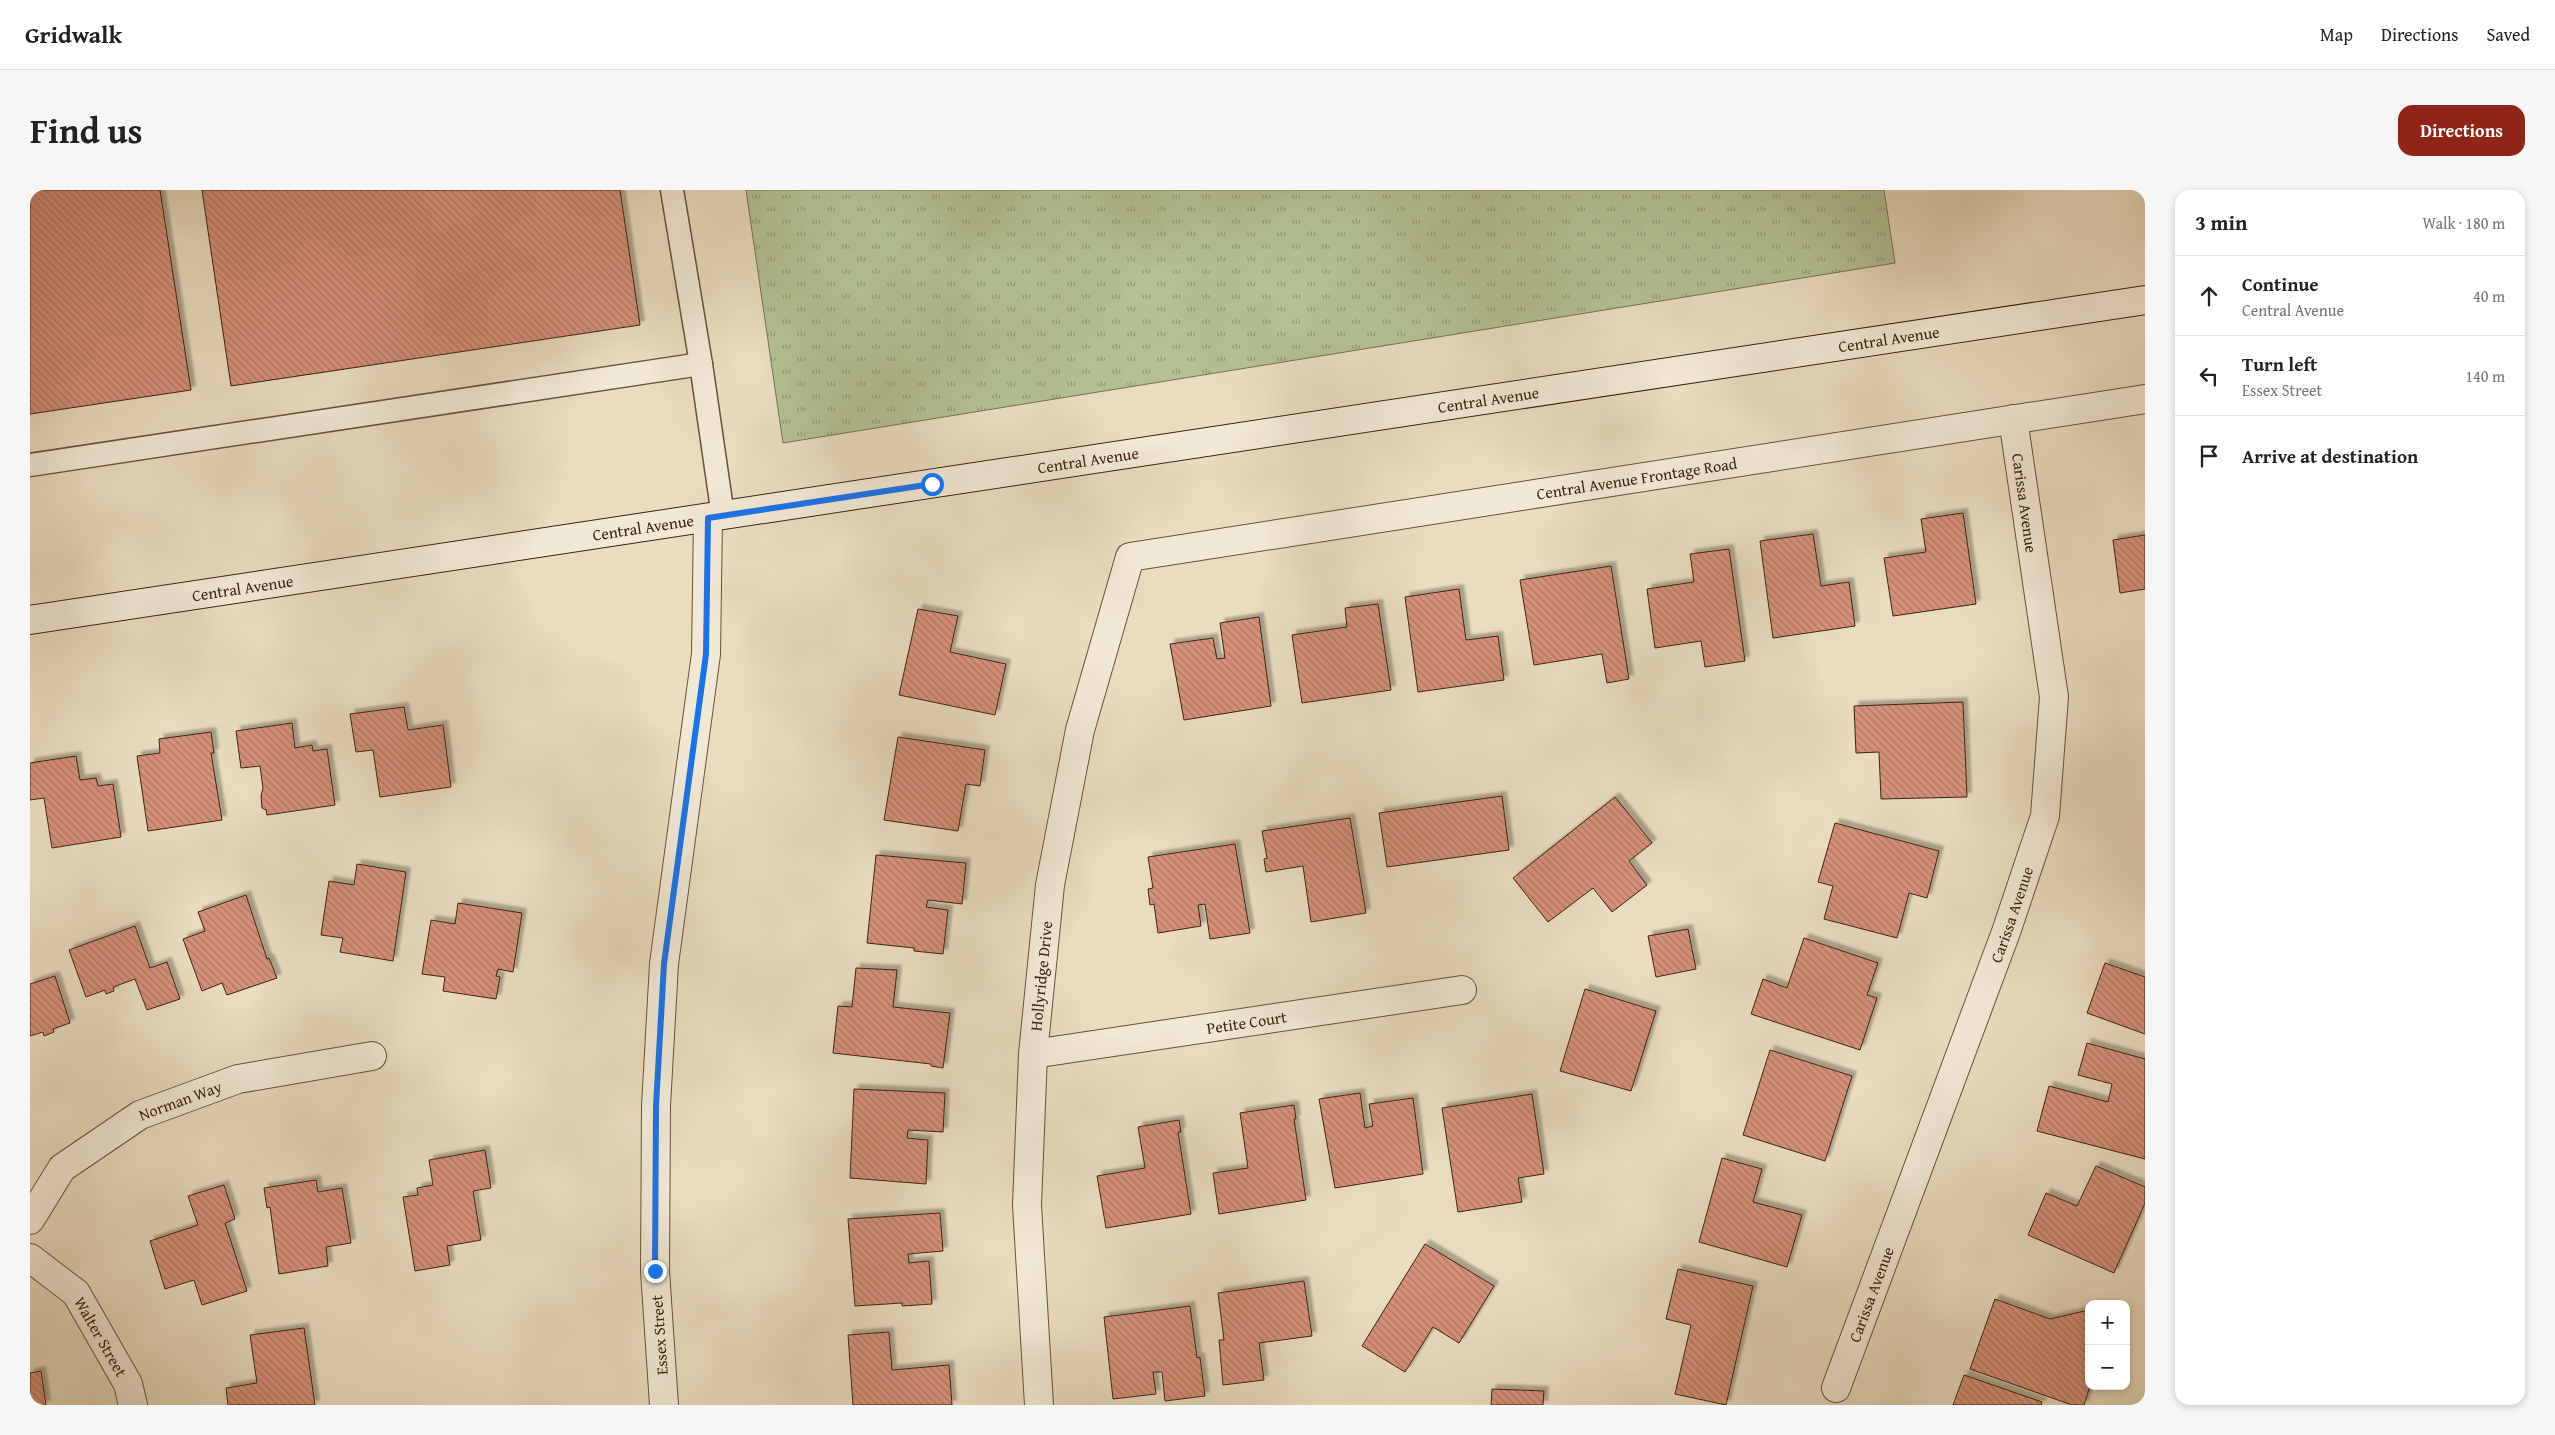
<!DOCTYPE html>
<html lang="en">
<head>
<meta charset="utf-8">
<style>
	:root { --surface:#fff; --page:#f6f6f6; --text:#222; --muted:#767676; --line:#e0e0e0; --accent:#8f2418 }
	body { margin:0; font-family:"Gentium Book Plus",serif; background:var(--page); color:var(--text) }
	.controls { position:absolute; right:15px; bottom:15px; display:grid; overflow:hidden; border-radius:10px; box-shadow:0 2px 8px #0003 }
	.controls button { width:45px; height:45px; display:grid; place-items:center; padding:0; border:0; border-bottom:1px solid var(--line); background:var(--surface); color:var(--text); font:25px sans-serif }
	.stop { position:absolute; width:15px; height:15px; margin:-11px; border:4px solid #1a73e8; border-radius:50%; background:#fff }
	.stop.end { background:#1a73e8; border-color:#fff; box-shadow:0 1px 5px #0008 }
	.list { margin:0; padding:0; list-style:none }
	h2 { display:flex; justify-content:space-between; align-items:center; height:65px; margin:0; padding:0 20px; font-size:21px }
	h2 small { font-size:16px; font-weight:400; color:var(--muted) }
	.list li { display:grid; grid-template-columns:32px 1fr auto; gap:15px; align-items:center; box-sizing:border-box; height:80px; padding:0 20px; border-top:1px solid var(--line) }
	.list b { display:block; font-size:19px; white-space:nowrap }
	.list p { margin:0; font-size:16px; white-space:nowrap; color:var(--muted) }
	.list em { font-size:16px; font-style:normal; color:var(--muted) }
	.icon { flex:none; width:28px; height:28px; fill:none; stroke:currentColor; stroke-width:2; stroke-linecap:round; stroke-linejoin:round }
	.map { position:relative; flex:none; width:2115px; height:1215px; overflow:hidden; border-radius:15px }
	header { display:flex; align-items:center; gap:30px; box-sizing:border-box; height:70px; padding:0 25px; background:var(--surface); border-bottom:1px solid var(--line) }
	header strong { font-size:24px }
	nav { display:flex; gap:28px; margin-inline-start:auto; font-size:18px }
	.intro { display:flex; align-items:center; justify-content:space-between; box-sizing:border-box; height:120px; padding:0 30px }
	h1 { margin:0; font-size:35px }
	.button { padding:12px 22px; border-radius:15px; background:var(--accent); color:#fff; font-size:18px; font-weight:700 }
	main { display:flex; gap:30px; padding:0 30px }
	aside { flex:1; background:var(--surface); border-radius:15px; box-shadow:0 2px 8px #0003 }
	.map>svg:first-child { display:block }
	.grass { fill:url(#grass-tufts); stroke:#787252 }
	.building { fill:url(#building-back-hatch); stroke:#3e230f; filter:url(#shadow) }
	.lines { fill:none; stroke-linecap:round; stroke-linejoin:round }
	.service-casing { stroke:#69513b; stroke-width:25 }
	.minor-casing { stroke:#69513b; stroke-width:30 }
	.tertiary-casing { stroke:#69513b; stroke-width:30 }
	.secondary-casing { stroke:#3e230f; stroke-width:30 }
	.service { stroke:#f1e8d5; stroke-width:22 }
	.minor { stroke:#f1e8d5; stroke-width:28 }
	.tertiary { stroke:#f1e8d5; stroke-width:28 }
	.secondary { stroke:#f1e8d5; stroke-width:28 }
	.route { stroke:#1a73e8; stroke-width:6 }
	.labels { text-anchor:middle; dominant-baseline:central; stroke-width:4; stroke-linejoin:round; paint-order:stroke }
	.street-label { font-size:16px; fill:#3e230f; stroke:#f1e8d5 }
</style>
</head>
<body>
<header>
<strong>Gridwalk</strong>
<nav><a>Map</a><a>Directions</a><a>Saved</a></nav>
</header>
<div class="intro"><h1>Find us</h1><a class="button">Directions</a></div>
<main>
<div class="map">
<svg width="2115" height="1215" viewBox="0 0 2115 1215">
	<defs>
		<pattern id="grass-tufts" width="24" height="20" patternUnits="userSpaceOnUse" patternTransform="scale(1.25)"><rect width="24" height="20" fill="#b3c194"/><path d="M3 7l-1-3M5 7V3M7 7l1-3M15 17l-1-3M17 17v-4M19 17l1-3" fill="none" stroke="#939c77"/></pattern>
		<pattern id="building-back-hatch" width="6" height="6" patternUnits="userSpaceOnUse" patternTransform="scale(1.25)"><rect width="6" height="6" fill="#d6917a"/><path d="M-1 5l2 2M0 0l6 6M5-1l2 2" fill="none" stroke="#af7662"/></pattern>
		<filter id="shadow"><feDropShadow dx="4.5" dy="-4.5" stdDeviation="1" flood-color="#0004"/></filter>
	</defs>
	<rect width="100%" height="100%" fill="#e9dcbf"/>
	<filter id="stains"><feTurbulence type="fractalNoise" baseFrequency=".004" numOctaves="4"/><feColorMatrix values="0 0 0 0 .2 0 0 0 0 .09 0 0 0 0 .02 0 0 0 .5 -.17"/></filter>
	<radialGradient id="worn" r=".72"><stop offset=".6" stop-color="#630" stop-opacity="0"/><stop offset="1" stop-color="#630" stop-opacity=".3"/></radialGradient>
	<path class="grass" d="M716,0H1854L1865,73L753,253Z"/>
	<g class="building">
		<path d="M0,0H130L161,200L0,224Z"/>
		<path d="M172,0H590L610,135L201,196Z"/>
		<path d="M1933,323L1946,414L1863,426L1854,368L1896,362L1891,329Z"/>
		<path d="M1783,344L1791,396L1819,392L1825,436L1743,448L1730,351Z"/>
		<path d="M2115,345V399L2090,403L2083,350Z"/>
		<path d="M1699,359L1715,471L1675,477L1671,451L1625,458L1617,399L1664,392L1660,364Z"/>
		<path d="M1581,376L1599,489L1577,493L1572,464L1504,475L1490,390Z"/>
		<path d="M1429,399L1436,450L1468,446L1474,490L1388,502L1375,407Z"/>
		<path d="M1348,414L1361,500L1272,513L1262,445L1317,437L1315,418Z"/>
		<path d="M888,419L928,426L920,462L976,474L965,525L869,505Z"/>
		<path d="M1229,427L1241,516L1154,530L1140,454L1183,448L1187,469L1195,468L1190,433Z"/>
		<path d="M1933,512L1937,607L1851,609L1849,562L1826,563L1824,516Z"/>
		<path d="M374,517L378,540L413,535L421,597L350,607L343,560L326,562L320,524Z"/>
		<path d="M262,533L265,558L282,555L283,561L297,559L305,615L237,625L236,620L232,618L231,606L233,598L230,576L211,578L206,541Z"/>
		<path d="M181,542L184,563H181L192,630L118,641L107,566L130,563L129,549Z"/>
		<path d="M868,547L955,560L950,596L936,594L928,641L854,630Z"/>
		<path d="M46,566L50,590L66,588L68,596L83,594L91,647L22,658L14,608L0,610V573Z"/>
		<path d="M1472,606L1479,660L1357,677L1349,623Z"/>
		<path d="M1585,607L1622,653L1599,671L1617,695L1582,722L1563,698L1518,732L1483,688Z"/>
		<path d="M1320,628L1336,723L1281,732L1273,676L1236,682L1234,669L1237,668L1232,641Z"/>
		<path d="M1805,633L1909,661L1897,708L1879,703L1867,748L1794,729L1803,696L1788,692Z"/>
		<path d="M1205,654L1220,743L1180,749L1175,714L1168,715L1171,736L1128,743L1124,714L1120,715L1118,699L1123,698L1118,667Z"/>
		<path d="M846,665L936,673L932,714L898,710L896,717L918,720L913,764L884,761V758L837,753Z"/>
		<path d="M327,674L376,682L363,771L310,762L313,748L291,745L299,691L324,695Z"/>
		<path d="M216,705L237,769L239,768L247,788L197,805L192,793L172,801L153,749L175,741L168,722Z"/>
		<path d="M428,713L492,723L483,782L468,779L466,786L470,787L466,809L413,801L415,787L392,784L401,730L425,734Z"/>
		<path d="M105,736L120,778L137,772L150,809L117,820L105,789L83,797L84,801L76,804L75,800L56,807L39,760Z"/>
		<path d="M1658,739L1666,779L1626,787L1618,746Z"/>
		<path d="M1774,748L1848,773L1837,805L1847,808L1830,860L1721,824L1733,789L1757,798Z"/>
		<path d="M2075,773L2115,787V844L2057,823Z"/>
		<path d="M826,778L867,780L863,817L920,823L913,878L901,876V874L803,863L808,816L822,817Z"/>
		<path d="M25,786L40,833L23,839L24,842L14,846L13,842L0,846V794Z"/>
		<path d="M1555,799L1626,821L1601,901L1530,881Z"/>
		<path d="M2057,853L2115,869V969L2007,941L2019,896L2078,912L2082,894L2048,885Z"/>
		<path d="M1740,860L1822,886L1795,971L1713,945Z"/>
		<path d="M824,899L915,903L913,942L878,940L877,948L898,950L896,994L820,988Z"/>
		<path d="M1330,903L1335,938L1343,936L1339,914L1383,908L1393,984L1305,998L1289,909Z"/>
		<path d="M1502,904L1514,984L1488,988L1492,1012L1428,1022L1412,918Z"/>
		<path d="M1264,915L1266,929H1264L1276,1010L1189,1024L1183,983L1218,978L1210,923Z"/>
		<path d="M1149,930L1151,942H1148L1161,1024L1076,1038L1067,986L1115,978L1108,937Z"/>
		<path d="M455,960L461,998L443,1001L451,1050L417,1056L420,1075L385,1081L373,1007L388,1005L387,998L403,995L399,970Z"/>
		<path d="M1692,968L1732,979L1723,1012L1772,1025L1757,1077L1669,1052Z"/>
		<path d="M2066,976L2115,997V1013L2084,1083L1998,1045L2016,1003L2047,1016Z"/>
		<path d="M286,990L288,1002L312,998L321,1053L296,1057L298,1076L249,1084L240,1017L237,1018L234,998Z"/>
		<path d="M194,995L205,1029L195,1033L217,1101L172,1115L164,1090L135,1099L120,1051L168,1035L158,1006Z"/>
		<path d="M910,1023L913,1061L878,1064L879,1073L899,1071L902,1114L872,1116V1113L825,1116L818,1029Z"/>
		<path d="M1395,1054L1464,1096L1429,1153L1403,1137L1375,1182L1332,1156Z"/>
		<path d="M1648,1079L1723,1096L1696,1215L1645,1204L1661,1135L1636,1129Z"/>
		<path d="M1274,1091L1282,1146L1229,1153L1234,1190L1193,1195L1189,1150H1194L1188,1103Z"/>
		<path d="M1965,1109L2020,1129L2059,1120L2060,1196L2054,1215H2042L1940,1179Z"/>
		<path d="M1160,1116L1167,1168L1170,1167L1175,1206L1135,1211L1132,1182H1123L1126,1204L1083,1209L1074,1127Z"/>
		<path d="M274,1138L285,1215H198L196,1198L227,1193L220,1145Z"/>
		<path d="M859,1142L862,1180L919,1175L922,1215H823L818,1145Z"/>
		<path d="M11,1181L16,1215H0V1183Z"/>
		<path d="M1934,1185L2012,1212L2011,1215H1923Z"/>
		<path d="M1462,1199L1514,1201L1513,1215H1461Z"/>
	</g>
	<g class="lines">
		<g class="service-casing">
			<g id="service">
				<path d="M671,174L693,326"/>
				<path d="M0,275L671,174L642,0"/>
			</g>
		</g>
		<g class="minor-casing">
			<g id="minor">
				<path id="s1" d="M1003,864L1432,800"/>
				<path id="s2" d="M0,1030L32,978L110,925L208,889L342,866"/>
				<path id="s3" d="M0,1068L46,1103L98,1194L103,1215"/>
				<path id="s4" d="M1806,1198L1976,742L2015,626L2024,507L1983,229"/>
				<path id="s5" d="M1009,1215L997,1015L1003,864L1020,695L1050,540L1100,367L2115,209"/>
			</g>
		</g>
		<g class="tertiary-casing">
			<path id="tertiary" d="M634,1215L625,1081L626,916L634,774L676,464L678,328"/>
		</g>
		<g class="secondary-casing">
			<g id="secondary">
				<path id="s6" d="M0,430L2115,110"/>
			</g>
		</g>
		<use href="#service" class="service"/>
		<use href="#minor" class="minor"/>
		<use href="#tertiary" class="tertiary"/>
		<use href="#secondary" class="secondary"/>
	</g>
	<g class="lines">
		<path class="route" d="M625,1081L626,916L634,774L676,464L678,328L902,294"/>
	</g>
	<g class="labels">
		<g class="street-label">
			<text stroke="none"><textPath href="#s6" startOffset="1880">Central Avenue</textPath></text>
			<text stroke="none"><textPath href="#s6" startOffset="1475">Central Avenue</textPath></text>
			<text stroke="none"><textPath href="#s6" startOffset="1070">Central Avenue</textPath></text>
			<text stroke="none"><textPath href="#s5" startOffset="1372">Central Avenue Frontage Road</textPath></text>
			<text transform="translate(1995 313) rotate(82)">Carissa Avenue</text>
			<text stroke="none"><textPath href="#s6" startOffset="620">Central Avenue</textPath></text>
			<text stroke="none"><textPath href="#s6" startOffset="215">Central Avenue</textPath></text>
			<text stroke="none"><textPath href="#s4" startOffset="505">Carissa Avenue</textPath></text>
			<text stroke="none"><textPath href="#s5" startOffset="430">Hollyridge Drive</textPath></text>
			<text stroke="none"><textPath href="#s1" startOffset="216">Petite Court</textPath></text>
			<text stroke="none"><textPath href="#s2" startOffset="198">Norman Way</textPath></text>
			<text stroke="none"><textPath href="#s4" startOffset="100">Carissa Avenue</textPath></text>
			<text transform="translate(629 1145) rotate(-94)">Essex Street</text>
			<text stroke="none"><textPath href="#s3" startOffset="108">Walter Street</textPath></text>
		</g>
	</g>
	<rect width="100%" height="100%" filter="url(#stains)"/>
	<rect width="100%" height="100%" fill="url(#worn)"/>
</svg>
<div class="controls">
<button>+</button>
<button>−</button>
</div>
<div class="stop" style="left:902px;top:294px"></div>
<div class="stop end" style="left:625px;top:1081px"></div>
</div>
<aside>
<h2>3 min<small>Walk · 180 m</small></h2>
<ul class="list">
<li><svg class="icon" aria-label="ahead" viewBox="0 0 24 24"><path d="M12 20V5M6 11l6-6 6 6"/></svg><div><b>Continue</b><p>Central Avenue</p></div><em>40 m</em></li>
<li><svg class="icon" aria-label="left" viewBox="0 0 24 24"><path d="M17 20v-9H6M10 6l-5 5 5 5"/></svg><div><b>Turn left</b><p>Essex Street</p></div><em>140 m</em></li>
<li><svg class="icon" aria-label="arrive" viewBox="0 0 24 24"><path d="M6 21V4h12l-3 4 3 4H6"/></svg><div><b>Arrive at destination</b></div></li>
</ul>
</aside>
</main>
</body>
</html>
